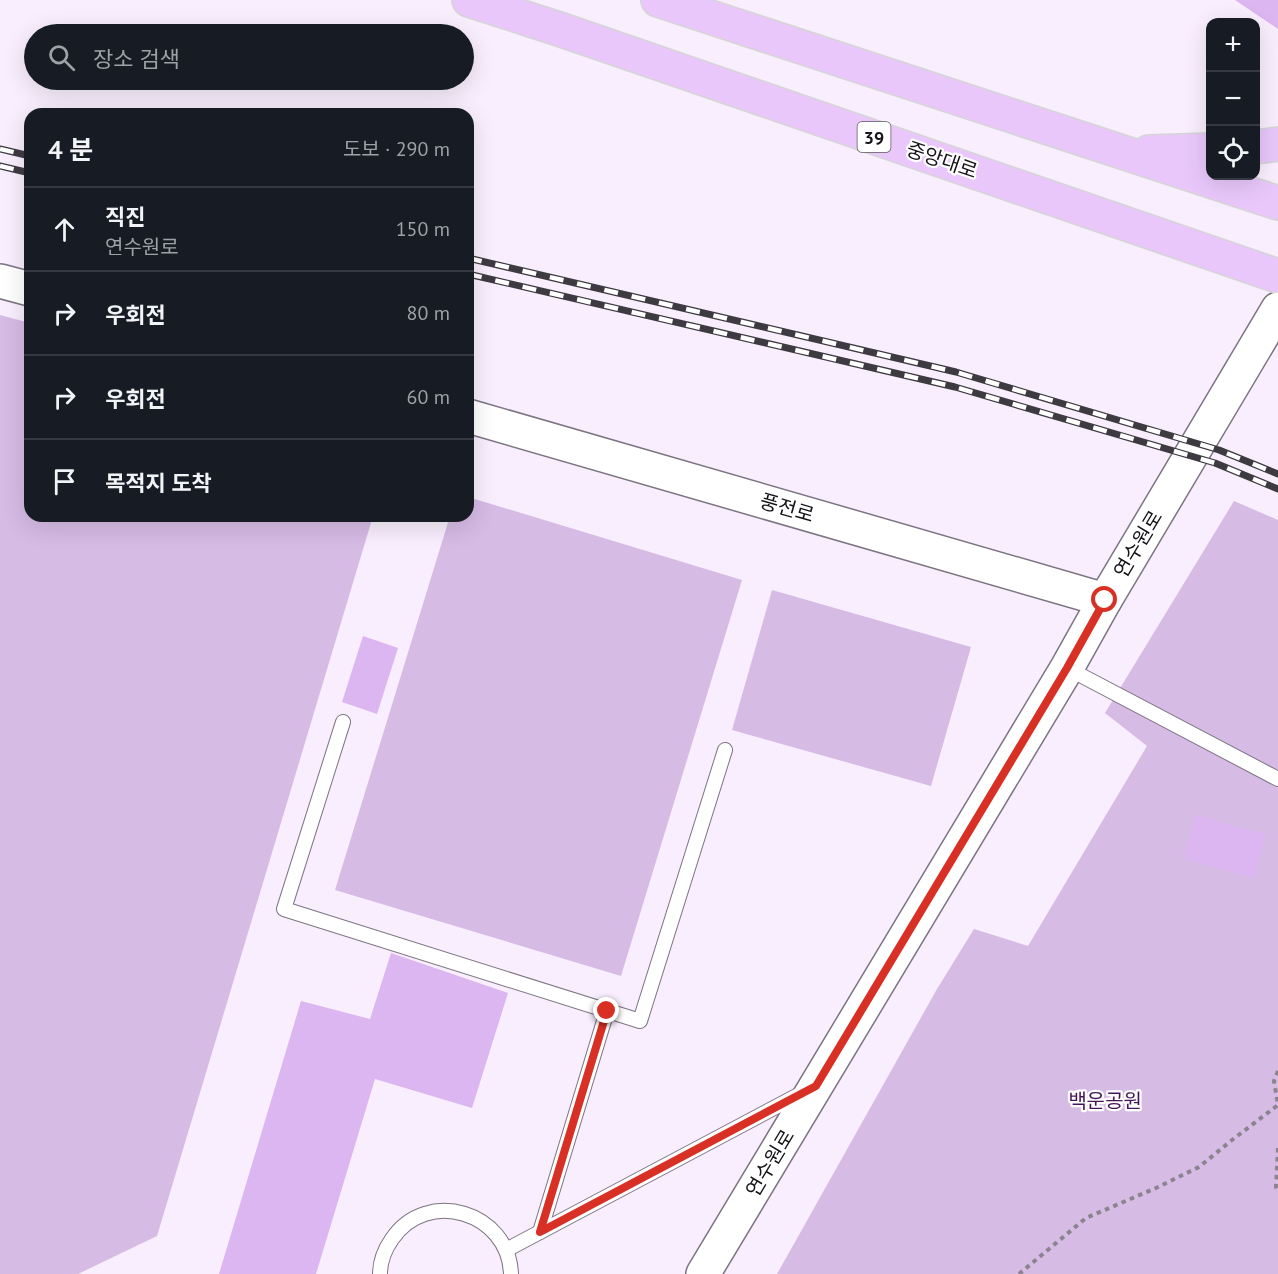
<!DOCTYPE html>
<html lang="ko">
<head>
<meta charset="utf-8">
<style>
	:root { --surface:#171b24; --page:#242831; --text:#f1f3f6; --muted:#9ea1a6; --line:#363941 }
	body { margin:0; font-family:"PT Sans","Noto Sans KR",sans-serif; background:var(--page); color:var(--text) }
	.controls { position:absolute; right:18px; top:18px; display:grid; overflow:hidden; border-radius:12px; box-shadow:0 6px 24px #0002 }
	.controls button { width:54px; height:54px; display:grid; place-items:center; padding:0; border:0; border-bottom:2px solid var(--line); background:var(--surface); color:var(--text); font:30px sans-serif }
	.stop { position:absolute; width:18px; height:18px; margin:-14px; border:4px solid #d93025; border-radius:50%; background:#fff }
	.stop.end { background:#d93025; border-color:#fff; box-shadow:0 2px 6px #0008 }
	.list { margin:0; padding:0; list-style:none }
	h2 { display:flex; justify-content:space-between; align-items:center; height:78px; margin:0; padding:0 24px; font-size:26px }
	h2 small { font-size:20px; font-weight:400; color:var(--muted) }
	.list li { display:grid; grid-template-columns:39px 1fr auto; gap:18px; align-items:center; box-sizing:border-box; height:84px; padding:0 24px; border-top:2px solid var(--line) }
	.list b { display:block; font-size:22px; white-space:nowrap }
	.list p { margin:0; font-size:20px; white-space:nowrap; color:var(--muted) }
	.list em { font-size:20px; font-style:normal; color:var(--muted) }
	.icon { flex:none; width:33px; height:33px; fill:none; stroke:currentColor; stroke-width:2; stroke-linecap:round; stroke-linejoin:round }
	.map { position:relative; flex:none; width:1278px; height:1274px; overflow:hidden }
	.search { position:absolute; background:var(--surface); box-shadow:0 6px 24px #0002; left:24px; top:24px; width:450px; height:66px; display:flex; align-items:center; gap:15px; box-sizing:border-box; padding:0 21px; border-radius:33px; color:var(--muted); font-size:22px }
	.panel { position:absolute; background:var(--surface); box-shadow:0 6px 24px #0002; left:24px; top:108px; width:450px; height:414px; border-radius:18px }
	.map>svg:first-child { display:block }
	.green { fill:#d6bbe5 }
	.building { fill:#dcb6f1 }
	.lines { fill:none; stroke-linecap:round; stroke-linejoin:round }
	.service-casing { stroke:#7d7482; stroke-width:16 }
	.tertiary-casing { stroke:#7d7482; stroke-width:36 }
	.primary-casing { stroke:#d5d5d5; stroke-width:36 }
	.path { stroke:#8a848e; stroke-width:4; stroke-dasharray:4.5 4.5; stroke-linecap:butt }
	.service { stroke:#fff; stroke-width:14 }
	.tertiary { stroke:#fff; stroke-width:33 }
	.primary { stroke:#e9c7fb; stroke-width:33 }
	.rail-casing { stroke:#3e3a41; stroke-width:7 }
	.rail { stroke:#fff; stroke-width:4.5; stroke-dasharray:14; stroke-linecap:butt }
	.route { stroke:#d93025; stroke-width:8 }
	.labels { text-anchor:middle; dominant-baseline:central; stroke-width:4.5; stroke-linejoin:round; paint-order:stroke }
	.shield { fill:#fff; stroke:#5c5a5d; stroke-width:1.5 }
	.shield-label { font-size:18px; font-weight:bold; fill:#161318 }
	.street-label { font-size:20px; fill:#161318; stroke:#fff }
	.park-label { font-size:20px; fill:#451559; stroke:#fff }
</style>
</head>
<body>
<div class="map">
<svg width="1278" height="1274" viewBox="0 0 1278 1274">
	<rect width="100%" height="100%" fill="#f8eefd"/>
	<g class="green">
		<path d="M0,315L30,323V516H373L157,1236L78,1274H0Z"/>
		<path d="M468,497L742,580L621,976L335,890L450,516H468Z"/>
		<path d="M1234,501L1278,520V1274H777L937,989L974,929L1028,946L1147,746L1105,713Z"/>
		<path d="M772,590L971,647L931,786L732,730Z"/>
	</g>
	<g class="building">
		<path d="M1235,0H1278V29Z"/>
		<path d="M363,636L398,648L377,714L342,702Z"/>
		<path d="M1195,815L1265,834L1254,878L1184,859Z"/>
		<path d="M391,953L508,993L472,1108L375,1079L316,1274H219L301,1001L370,1019Z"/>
	</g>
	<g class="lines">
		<g class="service-casing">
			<g id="service">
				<path d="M1067,668L1278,779"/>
				<path d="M343,722L284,909L640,1021L725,750"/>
				<path d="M540,1232L607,1011"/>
				<path d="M506,1250L804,1092"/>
				<path d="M380,1274C380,1262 385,1249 392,1239C427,1187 509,1212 511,1274"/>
			</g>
		</g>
		<g class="tertiary-casing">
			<g id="tertiary">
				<path d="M0,281L30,289"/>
				<path d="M468,416L1105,600"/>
				<path d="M703,1274L1067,668L1105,600L1278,309"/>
			</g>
		</g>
		<g class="primary-casing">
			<g id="primary">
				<path d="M469,0L559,29L1278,276"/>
				<path d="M658,0L1278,203"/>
				<path d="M1256,147L1278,144"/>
				<path d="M1149,152L1210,150"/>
			</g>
		</g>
		<g class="path">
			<path d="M1278,1071L1274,1081L1278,1105"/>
			<path d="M1278,1148L1276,1187L1278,1191"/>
			<path d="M1019,1274L1086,1218L1156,1188L1199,1167L1232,1140L1278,1105"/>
		</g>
		<use href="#service" class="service"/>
		<use href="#tertiary" class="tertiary"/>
		<use href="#primary" class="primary"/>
		<g class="rail-casing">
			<g id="rail">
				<path d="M0,149L30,156"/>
				<path d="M0,166L30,173"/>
				<path d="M468,258L956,372L1219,450L1278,474"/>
				<path d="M468,274L955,387L1215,463L1278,489"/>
			</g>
		</g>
		<use href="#rail" class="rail"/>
	</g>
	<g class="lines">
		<path class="route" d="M607,1011L540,1232L816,1086L1067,668L1105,600"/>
	</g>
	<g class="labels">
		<rect class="shield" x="857.5" y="122" width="33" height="30" rx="4.5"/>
		<g class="shield-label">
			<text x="874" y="137">39</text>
		</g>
		<g class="street-label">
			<text transform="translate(942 160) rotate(19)">중앙대로</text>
			<text transform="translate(787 508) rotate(16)">풍전로</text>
			<text transform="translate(1138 544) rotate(-59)">연수원로</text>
			<text transform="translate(770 1163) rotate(-59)">연수원로</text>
		</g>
		<g class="park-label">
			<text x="1105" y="1101">백운공원</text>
		</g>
	</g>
</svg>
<div class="controls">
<button>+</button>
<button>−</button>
<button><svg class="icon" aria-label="locate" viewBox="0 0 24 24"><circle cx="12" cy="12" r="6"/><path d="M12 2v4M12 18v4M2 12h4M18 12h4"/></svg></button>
</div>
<div class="stop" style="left:1105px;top:600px"></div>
<div class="stop end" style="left:607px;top:1011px"></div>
<div class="search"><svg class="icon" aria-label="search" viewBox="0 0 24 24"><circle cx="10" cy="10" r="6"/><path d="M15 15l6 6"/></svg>장소 검색</div>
<section class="panel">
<h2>4 분<small>도보 · 290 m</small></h2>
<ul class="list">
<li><svg class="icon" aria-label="ahead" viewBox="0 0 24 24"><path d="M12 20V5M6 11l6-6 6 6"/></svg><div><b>직진</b><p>연수원로</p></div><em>150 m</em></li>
<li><svg class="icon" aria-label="right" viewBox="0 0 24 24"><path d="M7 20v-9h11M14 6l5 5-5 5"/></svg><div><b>우회전</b></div><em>80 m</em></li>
<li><svg class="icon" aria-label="right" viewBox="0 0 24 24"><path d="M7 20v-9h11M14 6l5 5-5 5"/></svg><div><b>우회전</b></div><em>60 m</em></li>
<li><svg class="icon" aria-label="arrive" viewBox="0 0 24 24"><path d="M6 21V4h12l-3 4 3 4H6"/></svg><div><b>목적지 도착</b></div></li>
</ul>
</section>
</div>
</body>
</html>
